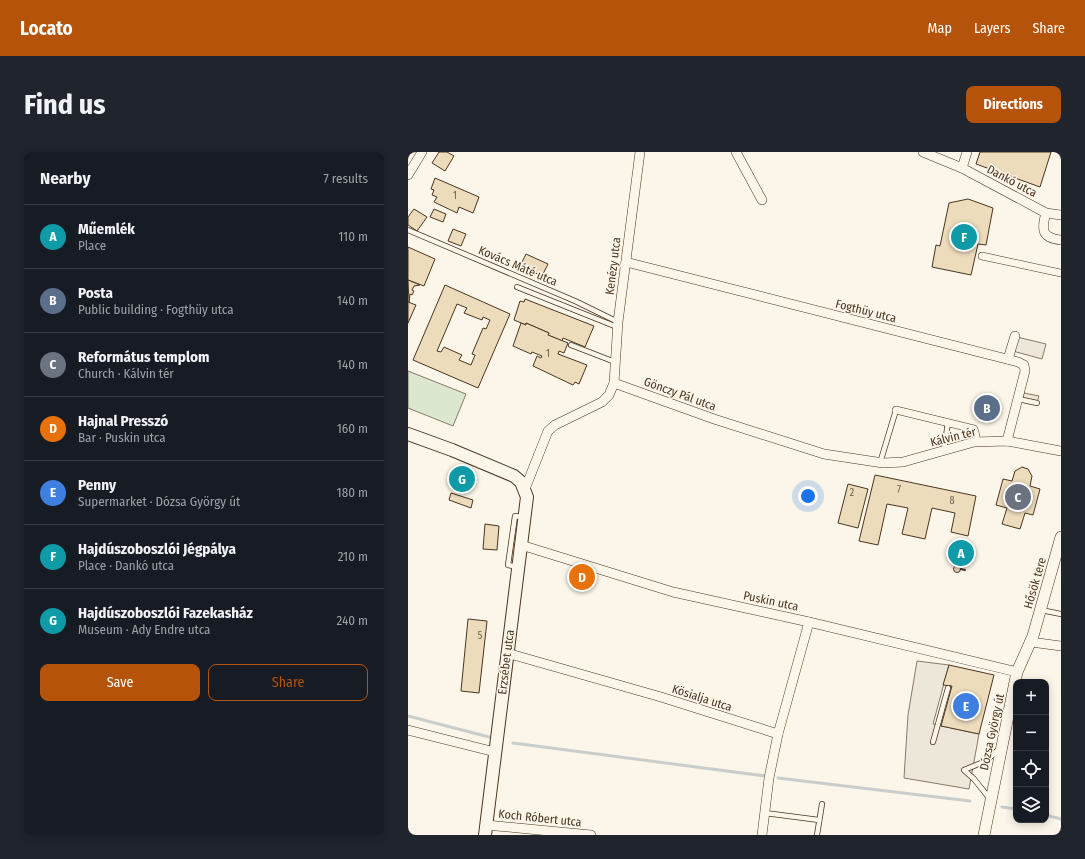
<!DOCTYPE html>
<html lang="en">
<head>
<meta charset="utf-8">
<style>
	:root { --surface:#171b24; --page:#20242c; --text:#f1f3f6; --muted:#9ea1a6; --line:#363941; --accent:#b45309 }
	body { margin:0; font-family:"Fira Sans Condensed",sans-serif; background:var(--page); color:var(--text) }
	.controls { position:absolute; right:12px; bottom:12px; display:grid; overflow:hidden; border-radius:8px; box-shadow:0 2px 10px #0003 }
	.controls button { width:36px; height:36px; display:grid; place-items:center; padding:0; border:0; border-bottom:1px solid var(--line); background:var(--surface); color:var(--text); font:20px sans-serif }
	.you { position:absolute; left:400px; top:344px; width:14px; height:14px; margin:-10px; border:3px solid #fff; border-radius:50%; background:#1a73e8; box-shadow:0 0 0 6px #1a73e833 }
	.badge { display:grid; place-items:center; width:26px; height:26px; border-radius:50%; background:var(--accent); color:#fff; font-size:13px; font-weight:700 }
	.pin { position:absolute; translate:-50% -50%; border:2px solid #fff; box-shadow:0 1px 4px #0006 }
	.list { margin:0; padding:0; list-style:none }
	h2 { display:flex; justify-content:space-between; align-items:center; height:52px; margin:0; padding:0 16px; font-size:17px }
	h2 small { font-size:13px; font-weight:400; color:var(--muted) }
	.list li { display:grid; grid-template-columns:26px 1fr auto; gap:12px; align-items:center; box-sizing:border-box; height:64px; padding:0 16px; border-top:1px solid var(--line) }
	.list b { display:block; font-size:15px; white-space:nowrap }
	.list p { margin:0; font-size:13px; white-space:nowrap; color:var(--muted) }
	.list em { font-size:13px; font-style:normal; color:var(--muted) }
	.actions { display:flex; gap:8px; padding:12px 16px }
	.actions a { flex:1; padding:9px 0; border:1px solid var(--accent); border-radius:8px; text-align:center; font-size:14px; color:var(--accent) }
	.actions .main { background:var(--accent); color:#fff }
	.icon { flex:none; width:22px; height:22px; fill:none; stroke:currentColor; stroke-width:2; stroke-linecap:round; stroke-linejoin:round }
	.map { position:relative; flex:none; width:653px; height:683px; overflow:hidden; border-radius:8px }
	header { display:flex; align-items:center; gap:24px; box-sizing:border-box; height:56px; padding:0 20px; background:var(--accent); color:#fff }
	header strong { font-size:19px }
	nav { display:flex; gap:22px; margin-inline-start:auto; font-size:14px }
	.intro { display:flex; align-items:center; justify-content:space-between; box-sizing:border-box; height:96px; padding:0 24px }
	h1 { margin:0; font-size:28px }
	.button { padding:10px 18px; border-radius:8px; background:var(--accent); color:#fff; font-size:14px; font-weight:700 }
	main { display:flex; gap:24px; padding:0 24px }
	aside { flex:1; background:var(--surface); border-radius:8px; box-shadow:0 2px 10px #0003 }
	.map>svg:first-child { display:block }
	.green { fill:#dce7d0; stroke:#887966 }
	.parking { fill:#ede7d9; stroke:#887966 }
	.lines { fill:none; stroke-linecap:round; stroke-linejoin:round }
	.stream { stroke:#c9cecd; stroke-width:3 }
	.building { fill:#ecdcbc; stroke:#4a3520; fill-rule:evenodd }
	.service-casing { stroke:#4a3520; stroke-width:6 }
	.pedestrian-casing { stroke:#4a3520; stroke-width:8 }
	.minor-casing { stroke:#4a3520; stroke-width:10 }
	.tertiary-casing { stroke:#4a3520; stroke-width:12 }
	.secondary-casing { stroke:#4a3520; stroke-width:14 }
	.service { stroke:#fbf6e9; stroke-width:4.5 }
	.pedestrian { stroke:#fbf6e9; stroke-width:7 }
	.minor { stroke:#fbf6e9; stroke-width:9 }
	.tertiary { stroke:#fbf6e9; stroke-width:11 }
	.secondary { stroke:#fbf6e9; stroke-width:12 }
	.wall { stroke:#4a3520; stroke-width:2 }
	.labels { text-anchor:middle; dominant-baseline:central; stroke-width:3; stroke-linejoin:round; paint-order:stroke }
	.number-label { font-size:10px; fill:#725f47 }
	.street-label { font-size:12px; fill:#4a3520; stroke:#fbf6e9 }
</style>
</head>
<body>
<header>
<strong>Locato</strong>
<nav><a>Map</a><a>Layers</a><a>Share</a></nav>
</header>
<div class="intro"><h1>Find us</h1><a class="button">Directions</a></div>
<main>
<aside>
<h2>Nearby<small>7 results</small></h2>
<ul class="list">
<li><span class="badge" style="background:#0f9aa8">A</span><div><b>Műemlék</b><p>Place</p></div><em>110 m</em></li>
<li><span class="badge" style="background:#5c6f8a">B</span><div><b>Posta</b><p>Public building · Fogthüy utca</p></div><em>140 m</em></li>
<li><span class="badge" style="background:#6b7280">C</span><div><b>Református templom</b><p>Church · Kálvin tér</p></div><em>140 m</em></li>
<li><span class="badge" style="background:#e8710a">D</span><div><b>Hajnal Presszó</b><p>Bar · Puskin utca</p></div><em>160 m</em></li>
<li><span class="badge" style="background:#3f7fe0">E</span><div><b>Penny</b><p>Supermarket · Dózsa György út</p></div><em>180 m</em></li>
<li><span class="badge" style="background:#0f9aa8">F</span><div><b>Hajdúszoboszlói Jégpálya</b><p>Place · Dankó utca</p></div><em>210 m</em></li>
<li><span class="badge" style="background:#0f9aa8">G</span><div><b>Hajdúszoboszlói Fazekasház</b><p>Museum · Ady Endre utca</p></div><em>240 m</em></li>
</ul>
<div class="actions"><a class="main">Save</a><a>Share</a></div>
</aside>
<div class="map">
<svg width="653" height="683" viewBox="0 0 653 683">
	<rect width="100%" height="100%" fill="#fbf6e9"/>
	<path class="green" d="M0,219L58,242L45,274L0,256Z"/>
	<g class="parking">
		<path d="M605,184L638,192L634,207L601,198Z"/>
		<path d="M616,241L631,244L629,251L614,248Z"/>
		<path d="M509,509L541,513L525,572L571,582L561,637L496,626L500,563Z"/>
	</g>
	<g class="lines">
		<g class="stream">
			<path d="M0,564L81,585"/>
			<path d="M105,591L357,624"/>
			<path d="M370,626L562,649"/>
			<path d="M594,655L608,657"/>
			<path d="M638,663L653,667"/>
		</g>
	</g>
	<g class="building">
		<path d="M31,0H39L46,4L37,19L24,11Z"/>
		<path d="M572,0H643L632,35L568,12Z"/>
		<path d="M27,26L71,45L65,61L51,55L49,61L26,50L29,45L24,43L26,38L23,37Z"/>
		<path d="M560,47L585,56L578,93L570,92L563,123L524,115L528,93L532,94L541,51Z"/>
		<path d="M6,57L19,65L9,79L0,73V65Z"/>
		<path d="M26,57L38,62L35,70L22,65Z"/>
		<path d="M45,77L58,82L53,94L40,89Z"/>
		<path d="M0,95L27,107L16,134L0,128Z"/>
		<path d="M118,102L140,112L134,124L112,114Z"/>
		<path d="M0,128L12,133L6,134L4,138L6,139L4,143L2,142L1,150Z"/>
		<path d="M37,133L102,162L70,236L5,208ZM49,152L59,156L56,161L74,168L75,165L82,168L78,177L75,176L64,202L67,203L63,213L51,208L54,203L36,195L33,200L29,199Z"/>
		<path d="M117,147L186,174L177,195L155,186L154,189L140,183L141,181L118,171V173L106,168L112,149L116,150Z"/>
		<path d="M0,150L8,153L0,171Z"/>
		<path d="M113,171L118,173V171L141,181L140,183L160,191L156,201L151,199L150,202L179,213L171,232L167,230L165,233L125,214L129,204L133,206L134,204L124,200L123,202L105,194Z"/>
		<path d="M614,315L620,317L624,324L622,334L632,337L625,363L617,361L612,377L594,372L599,356L588,353L595,327L604,329L607,319Z"/>
		<path d="M47,319L63,325L60,334L44,328Z"/>
		<path d="M467,323L568,344L560,384L543,380L547,361L524,356L517,387L494,382L500,356L479,352L470,393L451,389Z"/>
		<path d="M440,332L460,337L450,376L430,371Z"/>
		<path d="M43,341L65,348L63,356L41,348Z"/>
		<path d="M77,372L91,374L89,398L75,397Z"/>
		<circle cx="549" cy="417" r="3.5"/>
		<path d="M60,467L79,469L71,541L53,539Z"/>
		<path d="M541,513L586,523L571,582L533,574L544,534L535,533Z"/>
	</g>
	<g class="lines">
		<g class="service-casing">
			<g id="service">
				<path d="M0,78L167,149L210,170"/>
				<path d="M109,135L209,175"/>
				<path d="M163,193L207,210"/>
				<path d="M610,247L629,251"/>
				<path d="M536,299L540,270"/>
				<path d="M472,311L488,258"/>
				<path d="M109,415L100,413L107,364L115,365"/>
				<path d="M633,458L653,462"/>
				<path d="M525,590L540,536"/>
				<path d="M582,647L566,627L556,618L578,609L590,598"/>
				<path d="M357,661L411,668"/>
				<path d="M409,683L414,652"/>
			</g>
		</g>
		<g class="pedestrian-casing">
			<g id="pedestrian">
				<path d="M574,104L653,121"/>
				<path d="M488,258L566,277L568,284"/>
			</g>
		</g>
		<g class="minor-casing">
			<g id="minor">
				<path d="M328,0L354,48"/>
				<path d="M515,0L554,16L638,61L653,63"/>
				<path d="M554,16L559,0"/>
				<path d="M0,23L14,0"/>
				<path d="M638,61C633,78 634,86 653,88"/>
				<path d="M218,110L610,210L616,213L617,219L599,289"/>
				<path d="M600,207L607,184"/>
				<path d="M206,231L306,267L416,302L475,311L495,310L566,290L599,289L653,299"/>
				<path d="M117,337L140,279L147,273L194,250L201,243L206,231L210,170L232,0"/>
				<path d="M113,393L265,440L401,470L609,520"/>
				<path d="M623,490L653,494"/>
				<path d="M99,501L253,545L370,582"/>
				<path d="M0,578L87,600"/>
				<path d="M78,673L183,683"/>
				<path d="M354,683L361,626L370,582L401,470"/>
			</g>
		</g>
		<g class="tertiary-casing">
			<path id="tertiary" d="M576,683L609,520L625,484L653,385"/>
		</g>
		<g class="secondary-casing">
			<path id="secondary" d="M0,282L44,298L106,324L113,330L119,345L77,683"/>
		</g>
		<use href="#service" class="service"/>
		<use href="#pedestrian" class="pedestrian"/>
		<use href="#minor" class="minor"/>
		<use href="#tertiary" class="tertiary"/>
		<use href="#secondary" class="secondary"/>
		<g class="wall">
			<path d="M549,413L556,389"/>
			<path d="M553,417L557,418"/>
		</g>
	</g>
	<g class="labels">
		<g class="number-label">
			<text x="47" y="44">1</text>
			<text x="140" y="202">1</text>
			<text x="491" y="338">7</text>
			<text x="444" y="341">2</text>
			<text x="544" y="349">8</text>
			<text x="72" y="484">5</text>
		</g>
		<g class="street-label">
			<text transform="translate(604 29) rotate(28)">Dankó utca</text>
			<text transform="translate(110 114) rotate(23)">Kovács Máté utca</text>
			<text transform="translate(205 114) rotate(-83)">Kenézy utca</text>
			<text transform="translate(458 159) rotate(14)">Fogthüy utca</text>
			<text transform="translate(272 242) rotate(20)">Gönczy Pál utca</text>
			<text transform="translate(545 285) rotate(-14)">Kálvin tér</text>
			<text transform="translate(627 431) rotate(-74)">Hősök tere</text>
			<text transform="translate(363 449) rotate(12)">Puskin utca</text>
			<text transform="translate(98 510) rotate(-83)">Erzsébet utca</text>
			<text transform="translate(294 546) rotate(18)">Kösialja utca</text>
			<text transform="translate(584 580) rotate(-78)">Dózsa György út</text>
			<text transform="translate(132 666) rotate(6)">Koch Róbert utca</text>
		</g>
	</g>
</svg>
<div class="controls">
<button>+</button>
<button>−</button>
<button><svg class="icon" aria-label="locate" viewBox="0 0 24 24"><circle cx="12" cy="12" r="6"/><path d="M12 2v4M12 18v4M2 12h4M18 12h4"/></svg></button>
<button><svg class="icon" aria-label="layers" viewBox="0 0 24 24"><path d="M12 4l9 5-9 5-9-5zM3 14l9 5 9-5"/></svg></button>
</div>
<div class="you"></div>
<div class="pin badge" style="left:553px;top:401px;background:#0f9aa8">A</div>
<div class="pin badge" style="left:579px;top:256px;background:#5c6f8a">B</div>
<div class="pin badge" style="left:610px;top:345px;background:#6b7280">C</div>
<div class="pin badge" style="left:174px;top:425px;background:#e8710a">D</div>
<div class="pin badge" style="left:558px;top:554px;background:#3f7fe0">E</div>
<div class="pin badge" style="left:556px;top:85px;background:#0f9aa8">F</div>
<div class="pin badge" style="left:54px;top:327px;background:#0f9aa8">G</div>
</div>
</main>
</body>
</html>
